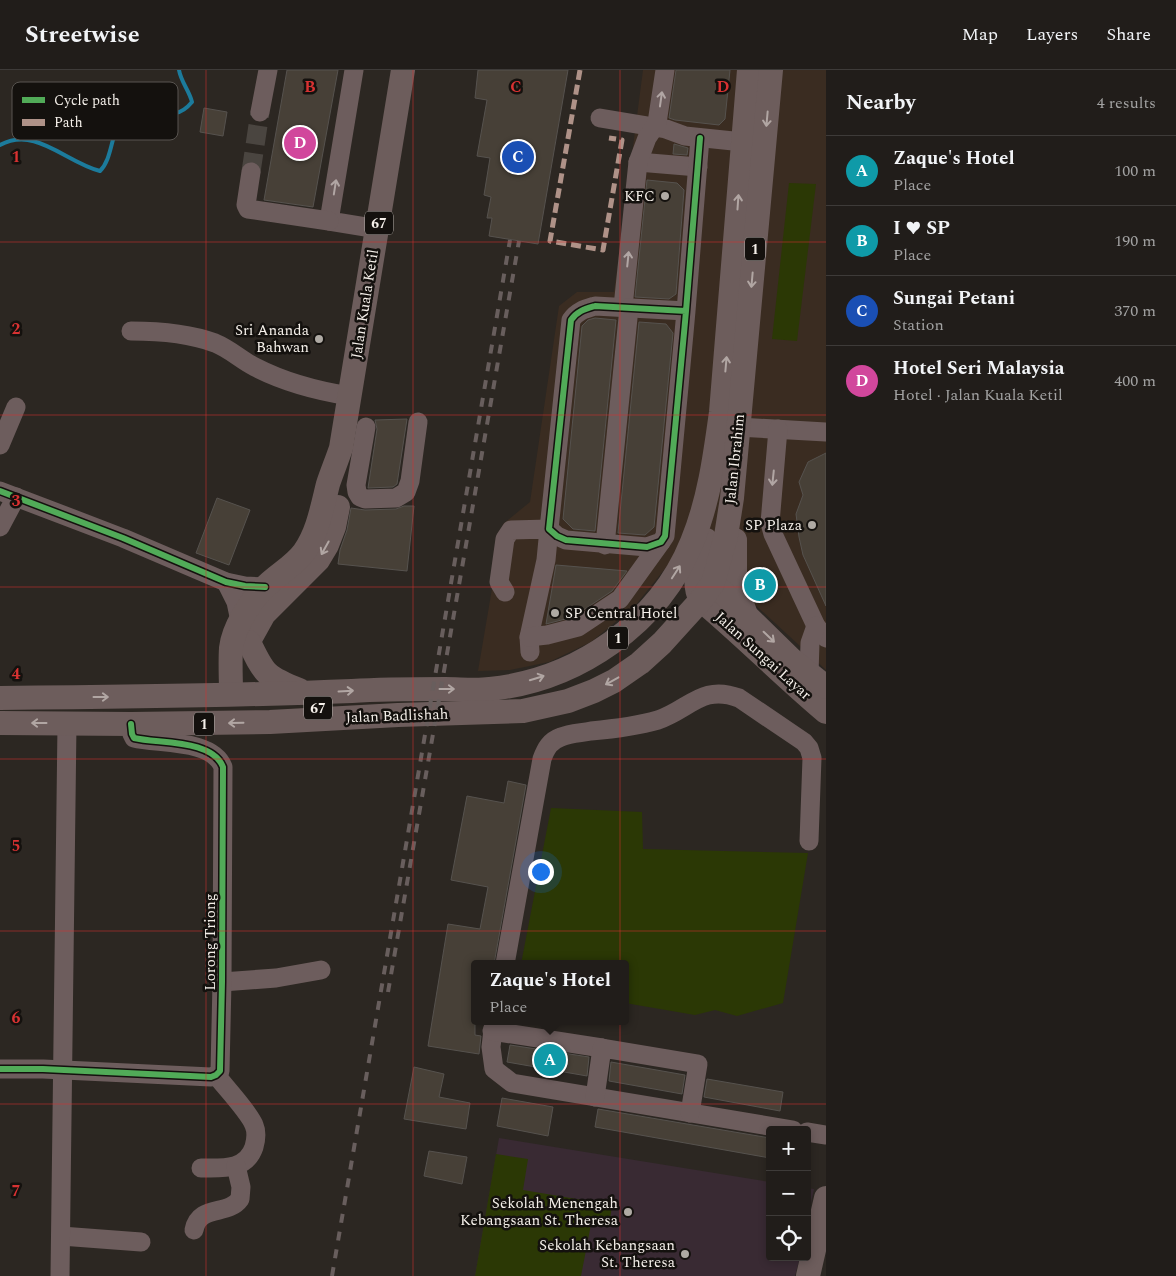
<!DOCTYPE html>
<html lang="en">
<head>
<meta charset="utf-8">
<style>
	:root { --surface:#211d1a; --page:#2d2a27; --text:#f1f3f6; --muted:#a2a2a2; --line:#3e3b39; --accent:#1a73e8 }
	body { margin:0; font-family:Spectral,serif; background:var(--page); color:var(--text) }
	.controls { position:absolute; right:15px; bottom:15px; display:grid; overflow:hidden; border-radius:5px; box-shadow:0 2px 8px #0003 }
	.controls button { width:45px; height:45px; display:grid; place-items:center; padding:0; border:0; border-bottom:1px solid var(--line); background:var(--surface); color:var(--text); font:25px sans-serif }
	.you { position:absolute; left:540px; top:801px; width:18px; height:18px; margin:-12px; border:4px solid #fff; border-radius:50%; background:#1a73e8; box-shadow:0 0 0 8px #1a73e833 }
	.badge { display:grid; place-items:center; width:32px; height:32px; border-radius:50%; background:var(--accent); color:#fff; font-size:16px; font-weight:700 }
	.pin { position:absolute; translate:-50% -50%; border:2px solid #fff; box-shadow:0 1px 5px #0006 }
	.popup { position:absolute; left:471px; top:890px; width:158px; height:65px; box-sizing:border-box; display:grid; place-content:center; border-radius:5px; background:var(--surface); filter:drop-shadow(0 1px 4px #0005); font-size:16px; white-space:nowrap; color:var(--muted) }
	.popup b { font-size:19px; color:var(--text) }
	.popup::after { content:''; position:absolute; left:50%; top:100%; margin-left:-10px; border:10px solid transparent; border-top-color:var(--surface) }
	.list { margin:0; padding:0; list-style:none }
	h2 { display:flex; justify-content:space-between; align-items:center; height:65px; margin:0; padding:0 20px; font-size:21px }
	h2 small { font-size:16px; font-weight:400; color:var(--muted) }
	.list li { display:grid; grid-template-columns:32px 1fr auto; gap:15px; align-items:center; box-sizing:border-box; height:70px; padding:0 20px; border-top:1px solid var(--line) }
	.list b { display:block; font-size:19px; white-space:nowrap }
	.list p { margin:0; font-size:16px; white-space:nowrap; color:var(--muted) }
	.list em { font-size:16px; font-style:normal; color:var(--muted) }
	.icon { flex:none; width:28px; height:28px; fill:none; stroke:currentColor; stroke-width:2; stroke-linecap:round; stroke-linejoin:round }
	.map { position:relative; flex:none; width:826px; height:1206px; overflow:hidden }
	header { display:flex; align-items:center; gap:30px; box-sizing:border-box; height:70px; padding:0 25px; background:var(--surface); border-bottom:1px solid var(--line) }
	header strong { font-size:24px }
	nav { display:flex; gap:28px; margin-inline-start:auto; font-size:18px }
	main { display:flex }
	aside { flex:1; background:var(--surface) }
	.map>svg:first-child { display:block }
	.commercial { fill:#3a2c21 }
	.education { fill:#392a33 }
	.green { fill:#2b3805 }
	.lines { fill:none; stroke-linecap:round; stroke-linejoin:round }
	.stream { stroke:#1c7b9c; stroke-width:4 }
	.building { fill:#474037; stroke:#56524e }
	.minor-tunnel { stroke:#4a4540; stroke-width:19; stroke-dasharray:19 9; stroke-linecap:butt }
	.minor { stroke:#6d5d5d; stroke-width:19 }
	.major { stroke:#6d5d5c; stroke-width:24 }
	.rail { stroke:#685e5d; stroke-width:4; stroke-dasharray:9 9; stroke-linecap:butt }
	.quiet { stroke:#af9288; stroke-width:5; stroke-dasharray:10 5; stroke-linecap:butt }
	.cycleway-casing { stroke:#14110e; stroke-width:9 }
	.cycleway { stroke:#51ab58; stroke-width:6 }
	.oneway { stroke:#b1a6a4 }
	.oneway2 { stroke:#b1a6a3 }
	.grid { fill:none; stroke:#d83232; stroke-width:1; stroke-opacity:0.55 }
	.poi-dot { fill:#afaaa4; stroke:#14110e; stroke-width:2 }
	.labels { text-anchor:middle; dominant-baseline:central; stroke-width:5; stroke-linejoin:round; paint-order:stroke }
	.shield { fill:#14110e; stroke:#b2ada8; stroke-width:1 }
	.shield-label { font-size:14px; font-weight:bold; fill:#f5f0ea }
	.poi-label { font-size:15px; fill:#f5f0ea; stroke:#14110e; text-anchor:end }
	.street-label { font-size:15px; fill:#f5f0ea; stroke:#14110e }
	.key { fill:#14110e; stroke:#585450; stroke-width:1 }
	.key-label { font-size:14px; fill:#f5f0ea }
	.grid-label { font-size:16px; text-anchor:middle; font-weight:bold; fill:#d83232; stroke:#14110e; stroke-width:5; stroke-linejoin:round; paint-order:stroke }
</style>
</head>
<body>
<header>
<strong>Streetwise</strong>
<nav><a>Map</a><a>Layers</a><a>Share</a></nav>
</header>
<main>
<div class="map">
<svg width="826" height="1206" viewBox="0 0 826 1206">
	<rect width="100%" height="100%" fill="#2c2722"/>
	<path class="commercial" d="M643,0H826V600L751,531L677,484L634,537L591,572L549,592L510,600L478,601L503,454L530,432L559,236L577,222H614Z"/>
	<g class="education">
		<path d="M499,1068L770,1112V1187H800L795,1206H475Z"/>
		<path d="M807,1118L814,1119L807,1151Z"/>
	</g>
	<g class="green">
		<path d="M789,113L816,114L797,271L772,269Z"/>
		<path d="M551,738L642,742L643,779L808,783L783,933L737,946L715,940L695,945L625,933V894H521Z"/>
		<path d="M496,1084L528,1089L523,1120L612,1135L610,1150L592,1149L581,1206H475Z"/>
	</g>
	<g class="lines">
		<path class="stream" d="M0,75C36,56 65,92 100,101C115,86 109,55 129,44C132,42 136,39 139,38C160,33 172,56 192,32C189,20 181,12 179,0"/>
	</g>
	<g class="building">
		<path d="M287,0H338L313,137L264,130Z"/>
		<path d="M478,0H568L538,174L489,166L492,148H487L491,127L484,125L490,88L477,86L487,30L475,28Z"/>
		<path d="M676,0H730L725,49L719,55L675,50L669,48Z"/>
		<path d="M204,38L227,42L223,66L200,62Z"/>
		<path d="M674,74L688,78L687,85L673,84Z"/>
		<path d="M647,110L677,113L684,120L676,224L669,229L635,227Z"/>
		<path d="M595,248L616,250L595,461L573,459L563,449L582,256L588,250Z"/>
		<path d="M639,252L666,254L673,263L654,457L645,465L618,463Z"/>
		<path d="M407,349L397,414L393,417L368,418L377,359L375,350Z"/>
		<path d="M826,383V536L803,485L799,467L796,444L803,425L799,412L808,392Z"/>
		<path d="M217,428L250,440L229,495L196,483Z"/>
		<path d="M404,436H414L407,501L338,494L340,480L347,460L351,438L365,440L396,439Z"/>
		<path d="M556,495L627,501L612,521L573,547L546,554Z"/>
		<path d="M508,711L526,715L494,894H475V965L481,966L479,984L428,976L448,854L480,859L488,817L451,810L467,726L504,733Z"/>
		<path d="M510,975L589,987L587,1006L507,992Z"/>
		<path d="M611,992L685,1005L682,1024L609,1011Z"/>
		<path d="M414,997L444,1004L439,1027L470,1033L466,1059L404,1049Z"/>
		<path d="M707,1009L783,1022L780,1041L704,1027Z"/>
		<path d="M502,1028L553,1037L548,1066L497,1056Z"/>
		<path d="M598,1039L770,1068V1088L595,1057Z"/>
		<path d="M429,1081L467,1087L462,1114L424,1106Z"/>
	</g>
	<g class="lines">
		<path class="minor-tunnel" d="M251,102L260,42"/>
		<g class="minor">
			<path d="M354,0L329,151L378,159"/>
			<path d="M260,42L268,0"/>
			<path d="M600,48L666,59L685,66L743,72"/>
			<path d="M638,92L698,97"/>
			<path d="M251,102L246,135L248,139L329,151"/>
			<path d="M623,237L638,92L647,68L657,53L665,0"/>
			<path d="M686,241L595,236C585,239 577,241 571,250L549,459L557,466L566,470L647,477L661,472L665,466L684,263L686,241L700,68"/>
			<path d="M131,261C160,261 188,263 215,273C230,279 241,290 255,297C284,312 318,321 350,326"/>
			<path d="M366,357L356,415L357,422L360,427L365,429L396,428L406,422L410,411L418,352"/>
			<path d="M738,357L826,362"/>
			<path d="M778,359L770,453L773,464L816,556L826,568"/>
			<path d="M0,375L16,337"/>
			<path d="M0,421L123,468L226,512L245,516L265,517"/>
			<path d="M0,457L16,427"/>
			<path d="M605,475L629,238"/>
			<path d="M226,512L236,532L240,551"/>
			<path d="M505,522L499,512L505,469L511,460L549,459L546,490L529,567L530,582"/>
			<path d="M529,567L547,565L578,557L620,529L661,472"/>
			<path d="M809,604L810,573L816,556"/>
			<path d="M505,894L542,689C546,678 550,671 561,667C570,663 581,663 591,661C613,659 637,656 658,650C690,639 702,614 739,628L804,672L809,678L812,688L809,771"/>
			<path d="M222,912L276,908L321,900"/>
			<path d="M494,951L491,977L494,999L512,1013L793,1060"/>
			<path d="M492,961L602,978"/>
			<path d="M0,999H43L211,1007L216,1005L220,1001L222,912L223,697C212,669 159,674 134,668L132,664L131,654"/>
			<path d="M595,1027L602,978L698,994L690,1043"/>
			<path d="M807,1062L826,1065"/>
			<path d="M201,1098C221,1098 246,1101 254,1077C256,1070 257,1062 254,1055C249,1042 225,1017 216,1005"/>
			<path d="M194,1160C199,1134 228,1146 240,1129L241,1117L236,1096"/>
			<path d="M61,1166L141,1172"/>
			<path d="M60,1206L67,654"/>
		</g>
		<g class="major">
			<path d="M706,470C699,488 691,512 701,530C744,566 783,606 826,642"/>
			<path d="M735,470V514L745,542"/>
			<path d="M713,513L791,589L826,617"/>
			<path d="M249,571L264,544L318,490L327,475L334,457L338,437"/>
			<path d="M249,572C264,604 266,607 299,620"/>
			<path d="M231,624C231,609 230,593 231,578C233,559 250,531 264,518C276,505 293,497 304,482C318,462 322,438 328,414C332,402 337,390 341,378L403,0"/>
			<path d="M0,628C117,627 234,626 352,621C383,619 414,619 445,619C460,619 475,621 490,619C577,610 659,554 692,472C709,431 715,386 721,342L749,0"/>
			<path d="M0,653L131,654L270,652L398,645L523,641L568,631L594,621L614,611L640,593L662,573L701,530L713,513L726,466L732,428L771,0"/>
			<path d="M808,1206L826,1128"/>
		</g>
		<g class="rail">
			<path d="M388,922L519,171"/>
			<path d="M332,1206L510,170"/>
		</g>
		<path class="quiet" d="M580,0L550,171L603,180L622,70L609,68"/>
		<g class="cycleway-casing">
			<g id="cycleway">
				<path d="M686,241L595,236C585,239 577,241 571,250L549,459L557,466L566,470L647,477L661,472L665,466L684,263L686,241L700,68"/>
				<path d="M0,421L123,468L226,512L245,516L265,517"/>
				<path d="M0,999H43L211,1007L216,1005L220,1001L222,912L223,697C212,669 159,674 134,668L132,664L131,654"/>
			</g>
		</g>
		<use href="#cycleway" class="cycleway"/>
	</g>
	<defs><path id="oneway-shaft" d="M-6 0H5M1.5-3L5.5 0L1.5 3" fill="none" stroke-width="1.6" stroke-linecap="round" stroke-linejoin="round" transform="scale(1.25)"/></defs>
	<g class="oneway">
		<use href="#oneway-shaft" transform="translate(661 29) rotate(-82)"/>
		<use href="#oneway-shaft" transform="translate(335 117) rotate(-81)"/>
		<use href="#oneway-shaft" transform="translate(628 189) rotate(-84)"/>
		<use href="#oneway-shaft" transform="translate(773 408) rotate(96)"/>
	</g>
	<g class="oneway2">
		<use href="#oneway-shaft" transform="translate(767 49) rotate(95)"/>
		<use href="#oneway-shaft" transform="translate(738 132) rotate(-86)"/>
		<use href="#oneway-shaft" transform="translate(752 210) rotate(95)"/>
		<use href="#oneway-shaft" transform="translate(726 294) rotate(-85)"/>
		<use href="#oneway-shaft" transform="translate(325 478) rotate(119)"/>
		<use href="#oneway-shaft" transform="translate(676 502) rotate(-57)"/>
		<use href="#oneway-shaft" transform="translate(769 567) rotate(44)"/>
		<use href="#oneway-shaft" transform="translate(537 608) rotate(-17)"/>
		<use href="#oneway-shaft" transform="translate(612 611) rotate(151)"/>
		<use href="#oneway-shaft" transform="translate(447 619)"/>
		<use href="#oneway-shaft" transform="translate(346 621) rotate(-3)"/>
		<use href="#oneway-shaft" transform="translate(101 627)"/>
		<use href="#oneway-shaft" transform="translate(39 653) rotate(-180)"/>
		<use href="#oneway-shaft" transform="translate(236 653) rotate(179)"/>
	</g>
	<path class="grid" d="M206,0V1206M413,0V1206M620,0V1206M0,172H826M0,345H826M0,517H826M0,689H826M0,861H826M0,1034H826"/>
	<g class="poi-dot">
		<circle cx="665" cy="126" r="5"/>
		<circle cx="319" cy="269" r="5"/>
		<circle cx="812" cy="455" r="5"/>
		<circle cx="555" cy="543" r="5"/>
		<circle cx="628" cy="1142" r="5"/>
		<circle cx="685" cy="1184" r="5"/>
	</g>
	<g class="labels">
		<g class="shield">
			<rect x="365" y="141.5" width="28" height="23" rx="4"/>
			<rect x="745" y="167.5" width="20" height="23" rx="4"/>
			<rect x="608" y="556.5" width="20" height="23" rx="4"/>
			<rect x="304" y="626.5" width="28" height="23" rx="4"/>
			<rect x="194" y="642.5" width="20" height="23" rx="4"/>
		</g>
		<g class="shield-label">
			<text x="379" y="153">67</text>
			<text x="755" y="179">1</text>
			<text x="618" y="568">1</text>
			<text x="318" y="638">67</text>
			<text x="204" y="654">1</text>
		</g>
		<g class="poi-label">
			<text x="655" y="126">KFC</text>
			<text x="309" y="260">Sri Ananda<tspan x="309" dy="17">Bahwan</tspan></text>
			<text x="802" y="455">SP Plaza</text>
			<text x="565" y="543" text-anchor="start">SP Central Hotel</text>
			<text x="618" y="1133">Sekolah Menengah<tspan x="618" dy="17">Kebangsaan St. Theresa</tspan></text>
			<text x="675" y="1175">Sekolah Kebangsaan<tspan x="675" dy="17">St. Theresa</tspan></text>
		</g>
		<g class="street-label">
			<text transform="translate(365 234) rotate(-81)">Jalan Kuala Ketil</text>
			<text transform="translate(735 389) rotate(-84)">Jalan Ibrahim</text>
			<text transform="translate(763 586) rotate(42)">Jalan Sungai Layar</text>
			<text transform="translate(397 646) rotate(-2)">Jalan Badlishah</text>
			<text transform="translate(210 872) rotate(-90)">Lorong Triong</text>
		</g>
	</g>
	<rect x="12" y="12" width="166" height="58" rx="8" class="key"/>
	<rect x="22" y="27" width="23" height="6" fill="#51ab58"/>
	<rect x="22" y="49" width="23" height="7" fill="#af9288"/>
	<g class="key-label">
		<text x="54" y="35">Cycle path</text>
		<text x="54" y="57">Path</text>
	</g>
	<g class="grid-label">
		<text x="310" y="22">B</text>
		<text x="516" y="22">C</text>
		<text x="723" y="22">D</text>
		<text x="16" y="92">1</text>
		<text x="16" y="264">2</text>
		<text x="16" y="436">3</text>
		<text x="16" y="609">4</text>
		<text x="16" y="781">5</text>
		<text x="16" y="953">6</text>
		<text x="16" y="1126">7</text>
	</g>
</svg>
<div class="controls">
<button>+</button>
<button>−</button>
<button><svg class="icon" aria-label="locate" viewBox="0 0 24 24"><circle cx="12" cy="12" r="6"/><path d="M12 2v4M12 18v4M2 12h4M18 12h4"/></svg></button>
</div>
<div class="you"></div>
<div class="pin badge" style="left:550px;top:990px;background:#0f9aa8">A</div>
<div class="popup"><b>Zaque's Hotel</b>Place</div>
<div class="pin badge" style="left:760px;top:515px;background:#0f9aa8">B</div>
<div class="pin badge" style="left:518px;top:87px;background:#1a4fb4">C</div>
<div class="pin badge" style="left:300px;top:73px;background:#d1479c">D</div>
</div>
<aside>
<h2>Nearby<small>4 results</small></h2>
<ul class="list">
<li><span class="badge" style="background:#0f9aa8">A</span><div><b>Zaque's Hotel</b><p>Place</p></div><em>100 m</em></li>
<li><span class="badge" style="background:#0f9aa8">B</span><div><b>I ♥ SP</b><p>Place</p></div><em>190 m</em></li>
<li><span class="badge" style="background:#1a4fb4">C</span><div><b>Sungai Petani</b><p>Station</p></div><em>370 m</em></li>
<li><span class="badge" style="background:#d1479c">D</span><div><b>Hotel Seri Malaysia</b><p>Hotel · Jalan Kuala Ketil</p></div><em>400 m</em></li>
</ul>
</aside>
</main>
</body>
</html>
